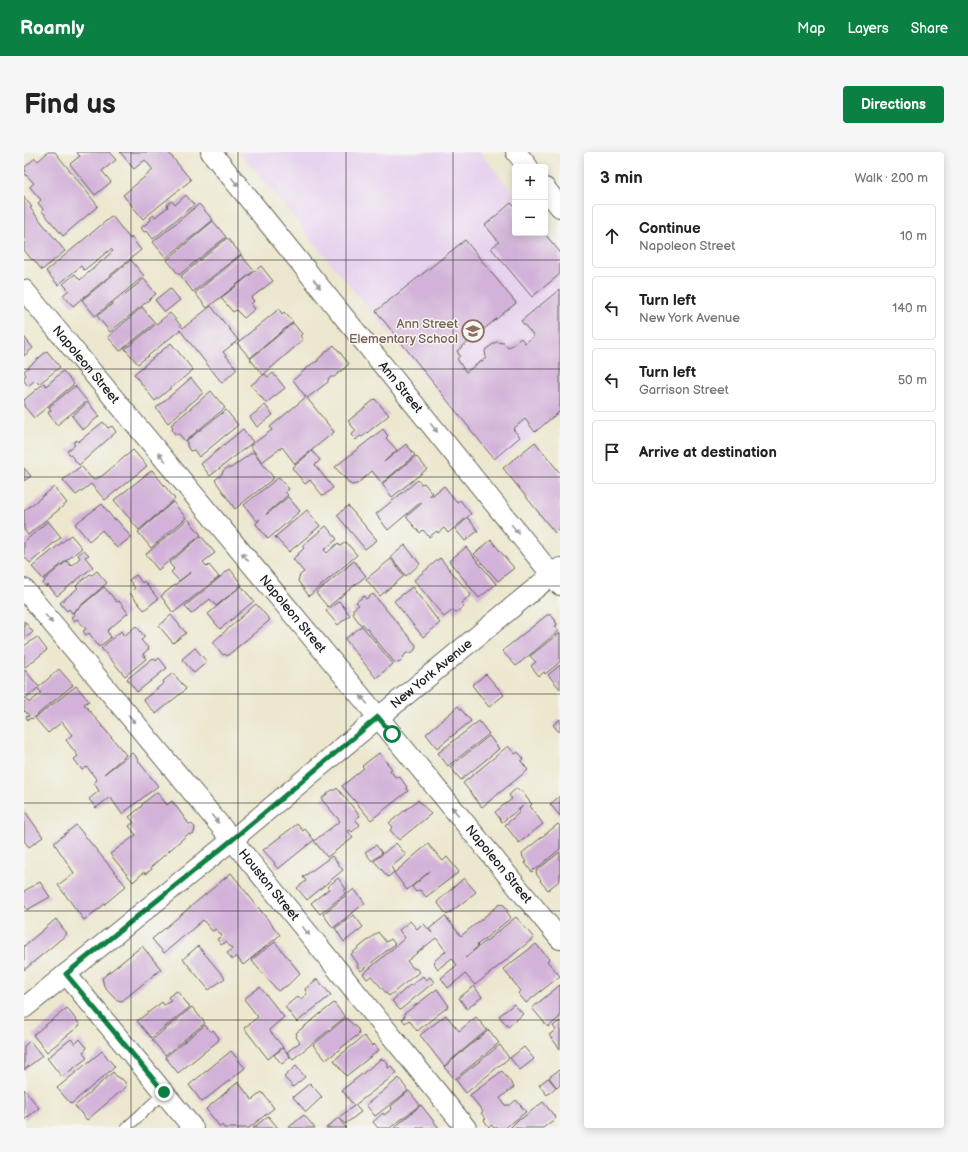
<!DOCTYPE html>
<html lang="en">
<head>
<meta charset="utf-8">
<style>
	:root { --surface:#fff; --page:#f6f6f6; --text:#222; --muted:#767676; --line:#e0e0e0; --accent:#0b8043 }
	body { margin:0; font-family:"Balsamiq Sans",sans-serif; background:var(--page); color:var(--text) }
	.controls { position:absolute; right:12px; top:12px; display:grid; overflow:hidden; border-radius:4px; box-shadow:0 2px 10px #0003 }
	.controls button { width:36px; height:36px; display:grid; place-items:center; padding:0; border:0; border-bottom:1px solid var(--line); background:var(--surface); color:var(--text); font:20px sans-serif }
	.stop { position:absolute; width:12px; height:12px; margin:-9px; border:3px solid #0b8043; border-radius:50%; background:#fff }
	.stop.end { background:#0b8043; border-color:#fff; box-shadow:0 1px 4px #0008 }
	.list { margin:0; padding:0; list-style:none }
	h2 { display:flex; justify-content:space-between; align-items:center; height:52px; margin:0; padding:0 16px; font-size:17px }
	h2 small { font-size:13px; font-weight:400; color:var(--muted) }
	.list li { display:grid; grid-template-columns:26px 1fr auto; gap:12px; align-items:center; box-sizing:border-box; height:64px; margin:0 8px 8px; padding:0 8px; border:1px solid var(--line); border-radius:4px }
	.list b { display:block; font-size:15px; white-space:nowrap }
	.list p { margin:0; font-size:13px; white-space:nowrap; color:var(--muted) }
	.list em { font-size:13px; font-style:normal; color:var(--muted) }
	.icon { flex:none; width:22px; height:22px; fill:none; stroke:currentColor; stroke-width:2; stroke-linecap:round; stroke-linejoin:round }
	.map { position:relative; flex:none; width:536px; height:976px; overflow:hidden; border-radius:4px }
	header { display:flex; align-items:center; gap:24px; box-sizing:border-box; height:56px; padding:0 20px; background:var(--accent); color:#fff }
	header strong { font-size:19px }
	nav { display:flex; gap:22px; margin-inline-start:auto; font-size:14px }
	.intro { display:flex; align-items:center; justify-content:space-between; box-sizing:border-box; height:96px; padding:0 24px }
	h1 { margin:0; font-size:28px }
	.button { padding:10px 18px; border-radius:4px; background:var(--accent); color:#fff; font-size:14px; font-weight:700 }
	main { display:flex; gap:24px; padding:0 24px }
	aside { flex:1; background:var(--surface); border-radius:4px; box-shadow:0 2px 10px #0003 }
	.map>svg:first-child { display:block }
	.built { fill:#e7d2ef }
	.building { fill:#d3b2d9 }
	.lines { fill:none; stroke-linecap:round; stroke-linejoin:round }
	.service-casing { stroke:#65635a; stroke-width:12 }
	.minor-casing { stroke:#65635a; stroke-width:22 }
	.service { stroke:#fff; stroke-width:10 }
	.minor { stroke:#fff; stroke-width:20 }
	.oneway { fill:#999 }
	.route { stroke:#0b8043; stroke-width:5 }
	.grid { fill:none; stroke:#1c1c1c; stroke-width:1; stroke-opacity:0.55 }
	.labels { text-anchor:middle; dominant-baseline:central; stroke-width:3; stroke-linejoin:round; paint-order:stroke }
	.education-label { font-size:13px; fill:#785e54; stroke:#f6f6f2; text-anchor:end }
	.street-label { font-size:13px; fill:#1c1c1c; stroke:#f6f6f2 }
</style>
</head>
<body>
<header>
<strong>Roamly</strong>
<nav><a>Map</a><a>Layers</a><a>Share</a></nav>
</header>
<div class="intro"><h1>Find us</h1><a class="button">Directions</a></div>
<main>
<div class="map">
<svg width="536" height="976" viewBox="0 0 536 976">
	<rect width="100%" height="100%" fill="#f6f6f2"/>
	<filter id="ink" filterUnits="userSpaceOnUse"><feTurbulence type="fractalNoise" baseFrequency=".025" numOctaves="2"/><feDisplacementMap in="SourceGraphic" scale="8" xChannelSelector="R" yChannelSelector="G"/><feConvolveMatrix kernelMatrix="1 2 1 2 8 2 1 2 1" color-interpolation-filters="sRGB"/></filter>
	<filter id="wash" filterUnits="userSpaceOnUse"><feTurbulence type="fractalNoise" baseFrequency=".012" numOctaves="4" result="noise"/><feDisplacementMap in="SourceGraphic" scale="16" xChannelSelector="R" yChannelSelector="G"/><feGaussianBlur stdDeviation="0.9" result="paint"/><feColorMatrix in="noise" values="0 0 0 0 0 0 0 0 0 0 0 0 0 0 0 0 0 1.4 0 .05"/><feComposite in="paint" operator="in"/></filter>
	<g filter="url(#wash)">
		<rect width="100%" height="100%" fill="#ece7ce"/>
		<path class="built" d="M215,0H456L491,43V81H521V79L536,97V261L473,312Z"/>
		<g id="blocks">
			<g class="building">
				<path d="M24,0H31L74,54L39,84L18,59L19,57L14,51L17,48L6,35L10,31L0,21L2,19L0,16L11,6L14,9Z"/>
				<path d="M54,0H85L92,8L78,19L87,30L71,43L46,12L56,4L53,1Z"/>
				<path d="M96,0H144L167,28L119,67L99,43L129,18L121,8L110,17Z"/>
				<path d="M162,43L170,53L129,87L123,79L120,80L117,76L127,68L126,66L130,63L131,65L144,55L143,53L148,49L151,53Z"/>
				<path d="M0,45L8,55L6,56L41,99L18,118L9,107L8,108L0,98Z"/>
				<path d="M487,51L491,55V81H520L536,100V122L508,145L467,96L475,90L461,73Z"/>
				<path d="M175,52L189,68L142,106L129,90Z"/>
				<path d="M88,64L106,87L107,85L117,98L49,154L39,143L45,138L39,132L51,122L56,128L89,99L87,97L60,118L57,114L34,133L22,119Z"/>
				<path d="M189,69L202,85L155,123L143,108Z"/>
				<path d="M203,86L217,102L169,140L157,124Z"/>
				<path d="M441,88L492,151L433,199L436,204L433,207L442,220L462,206L461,198L472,190L480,191L484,196L497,186L501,191L510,184L497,169L536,137V259L511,280L501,267L489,277L496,285L470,307L352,159Z"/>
				<path d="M217,103L230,119L183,156L171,141Z"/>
				<path d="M107,108L120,124L71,164L58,148Z"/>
				<path d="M237,114L249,129L227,146L230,149L227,152L231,157L220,166L212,158L209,160L197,146Z"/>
				<path d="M120,127L132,142L86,180L73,164Z"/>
				<path d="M146,136L156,148L141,160L131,148Z"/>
				<path d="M187,154L214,188L199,200L213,217L198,231L156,178L114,212L101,197L146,161L159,176Z"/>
				<path d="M118,155L131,171L96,199L84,185Z"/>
				<path d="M255,157L258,162L260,160L269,170L226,206L213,191Z"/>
				<path d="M269,171L278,182L276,184L279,188L239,223L226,207Z"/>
				<path d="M0,185L9,196L0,204Z"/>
				<path d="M147,191L169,218L131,249L110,222Z"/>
				<path d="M310,193L325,212L310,225H307L304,227V230L283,246L310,280L271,312L258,295L238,310L226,294L248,278L246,275L282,245L269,228L289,211L294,209V207Z"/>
				<path d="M23,199L36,215L15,232L11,228L4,234L0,229V225L2,223L0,219Z"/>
				<path d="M39,219L50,232L10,266L0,254V248L20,231L22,234Z"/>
				<path d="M249,221L261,236L242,251L227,233L241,222L244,225Z"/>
				<path d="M167,226L179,241L144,271L132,256Z"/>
				<path d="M51,234L63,249L33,273L24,261L27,258L25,255Z"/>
				<path d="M187,239L201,256L161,289L155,282H151L148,278L149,275L147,273Z"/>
				<path d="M351,247L365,263L338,285L336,284L332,288L327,283L332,279L324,269Z"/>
				<path d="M64,250L75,264L59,278L48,264Z"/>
				<path d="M241,253L249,263L233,275L226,265Z"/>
				<path d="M202,258L214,273L175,305L170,298L166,299L163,294V291L162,289Z"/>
				<path d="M79,270L84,276L88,274L92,280L55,313L43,299L51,293L49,291L53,288L54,290Z"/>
				<path d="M219,277L229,290L186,324L177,312Z"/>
				<path d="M359,277L364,284L362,286L373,298L360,310L382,292L391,303L358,331L348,319L333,332L327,333L311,315Z"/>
				<path d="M511,290L536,321V376L531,381L479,316Z"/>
				<path d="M109,298L123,314L81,348L67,332L52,343L39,328L57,314L69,328L78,324Z"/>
				<path d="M288,299L296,308L291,313L309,336L299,344L286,328L281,332L268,316Z"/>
				<path d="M229,300L250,326L211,357L191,328L198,322L199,319L203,316H207Z"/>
				<path d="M392,304L403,317L368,345L358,332Z"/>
				<path d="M0,316L7,324L0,329Z"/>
				<path d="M128,318L151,347L115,378L90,348Z"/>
				<path d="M255,325L265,337L261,340L264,343L242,362H243L264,345L276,359L244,387L232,372L236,367L233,369L220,353Z"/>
				<path d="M394,328L397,332L400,331L408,341L405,343H409L420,334L433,350L436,348L447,362L424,381L420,376L414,381L413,379L405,385L399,378L396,381L383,366V364L397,352V350L364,378L352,362Z"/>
				<path d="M30,335L43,351L4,383L0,378V359Z"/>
				<path d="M149,350L162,366L127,396L114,380Z"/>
				<path d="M78,352L90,368L92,367L107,385L93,396L78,378L65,389L51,372Z"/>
				<path d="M324,354L353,388L341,397L313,363Z"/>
				<path d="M283,358L296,374L265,400L251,385Z"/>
				<path d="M444,366L454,379L441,389L431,377Z"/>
				<path d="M164,367L177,383L134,418L122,402Z"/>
				<path d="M24,369L37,385L6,411L0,404V390Z"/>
				<path d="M302,374L313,387L300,398L303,401L314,391L316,394L322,390L333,403L285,444L274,429L276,423L280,420L269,407L280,396L278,394Z"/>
				<path d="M47,383L58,396L19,427L8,415Z"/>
				<path d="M177,384L191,401L179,410L183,415L185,413L195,425L149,461L137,444L167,420L155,429L147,420L150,417L145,411Z"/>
				<path d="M467,388L490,416L474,429L450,402Z"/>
				<path d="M381,393L396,412L382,424L367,405Z"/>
				<path d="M442,395L472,432L455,446L425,409Z"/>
				<path d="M60,398L65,403L61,405L69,415L33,444L24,433L22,435L19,431L21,429L20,428L43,409L47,414L56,406L54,403Z"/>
				<path d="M416,406L447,443L437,451L440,454L431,461L429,458L420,465L390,428Z"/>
				<path d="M367,407L380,424L356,444L342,427Z"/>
				<path d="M330,409L342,424L304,455L292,441Z"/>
				<path d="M206,417L218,433L192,454L186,447L167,462L161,454Z"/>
				<path d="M73,419L83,431L48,461L45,457L43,459L36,451L54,436L52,434L66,422L68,423Z"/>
				<path d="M112,423L118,431L120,429L134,447L120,458L106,441L111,436L105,428Z"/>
				<path d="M217,434L230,449L196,477L184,462Z"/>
				<path d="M80,435L93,450L95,449L104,461L83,479L87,485L75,495L65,481L62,483L59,479L62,477L53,467L50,469L47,465L50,463L49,461Z"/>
				<path d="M388,435L416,471L399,485L370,449Z"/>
				<path d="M349,442L392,493L391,498L387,501H382L380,504L379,507L375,511L370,510L339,472L337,473L329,462V457L335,453L332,450L340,444L342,447Z"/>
				<path d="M315,449L326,463L314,473L302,459Z"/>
				<path d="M232,452L246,468L203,504L201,502L199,503L189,490Z"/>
				<path d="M147,463L162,481L149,491L135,474Z"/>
				<path d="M523,463H527L531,468L533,473L531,474L535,479L492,514L478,499Z"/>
				<path d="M0,469L9,480L0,487Z"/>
				<path d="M112,474L121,485L117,488L125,497L119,502L122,507L101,524L77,496L97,479L100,484Z"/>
				<path d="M338,474L369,512L352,526L321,487Z"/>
				<path d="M536,481V510L521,522L520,520L515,524L507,514L512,510L506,504Z"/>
				<path d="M13,485L23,498L0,516V494Z"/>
				<path d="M171,496L183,510L170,521L158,507Z"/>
				<path d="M129,506L132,509L135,506L143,516L113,540L103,527Z"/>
				<path d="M536,513V537L524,523Z"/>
				<path d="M35,517L49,533L8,567L7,566L4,568L2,565L5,564L1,559L0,560V550L3,548L5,551L17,541L14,536L0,547V519L1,518L15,535Z"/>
				<path d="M149,521L162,537L132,562L119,548L140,531L139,529Z"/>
				<path d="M462,522L480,543L465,555L448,533Z"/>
				<path d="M52,534L65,549L60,552L102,603L80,622L108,601L111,603L115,610L134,634L98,662L86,645L72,656L65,647L75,639L70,631L73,628L63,615L58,618L50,607L54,604L42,588L48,583L38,570L24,581L11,566Z"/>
				<path d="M434,554L447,569L413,596L402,582Z"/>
				<path d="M536,567V581L529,573Z"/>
				<path d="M455,569L465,582L424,614L414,601Z"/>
				<path d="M465,584L475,597L437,628L426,615Z"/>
				<path d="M484,594L491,602L494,600L500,607L497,609L504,618L458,655L439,631Z"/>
				<path d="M355,601L368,617L366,618L371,625L375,624L383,635L382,636L384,639L347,668L318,634L340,616L338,614Z"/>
				<path d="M313,636L336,664L331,667L336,673L328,680L326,678L324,679L329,686L303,705L290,689L316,669L298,648V646L308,638H311Z"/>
				<path d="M493,636L495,639L497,638L505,649L508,652L506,654L519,672L495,691L481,673L496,660L495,658L499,654L478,670L471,660L488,647L485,643Z"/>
				<path d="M133,640L143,653L148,649L165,672H167L171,675L170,681L166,683L164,682L127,715L128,717L121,722L120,720L109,730L86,702L112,683L105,674L110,670L105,665L118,654V652Z"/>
				<path d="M536,644V664L526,652Z"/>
				<path d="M394,648L407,662L375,688L366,678L369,675L365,671Z"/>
				<path d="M0,658L19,685L5,695L0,689Z"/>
				<path d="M273,672L279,679L281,677L290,688L254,717L250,712L251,711L239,698Z"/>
				<path d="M534,672L536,674V697L511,718L510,717L508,720L501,711L502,710L499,705L498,701Z"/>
				<path d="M52,673L102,734L76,756L60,768L34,733L50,721L30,691Z"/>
				<path d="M372,691L382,703L367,715L370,720L364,725L350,709Z"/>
				<path d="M404,692L419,709L423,705L435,720L402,745L396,738L392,740L388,735L406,719L383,738L370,721Z"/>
				<path d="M352,693L358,701L348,709L341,700Z"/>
				<path d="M536,700V728L524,738L516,729L517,728L513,723L512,719Z"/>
				<path d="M308,704L319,718L283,748L273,736L282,729L279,725Z"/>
				<path d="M207,721L256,783L219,813L212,804L208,808L203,801L208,797L202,790L197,793L193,787L198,784L192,777L188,779L179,768L140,801L128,787Z"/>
				<path d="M314,726L322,737L320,739L321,742L296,762L287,751L305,737L303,735Z"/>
				<path d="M440,726L452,740L423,763L413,750Z"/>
				<path d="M16,730L26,745L3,758L0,752V739Z"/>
				<path d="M330,737L341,751L309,776L299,762Z"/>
				<path d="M476,752L480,753L483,757V760L487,766L453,793L454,794L441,806L492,765L510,786L451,833L441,822L424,836L417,826L433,813L428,806L414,817L409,810L422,799L412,786L383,809L390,817L392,816L395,820L365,844L347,824L343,827L339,822L381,786L375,778L386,769L393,777L399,771L408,781L405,777L421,764L437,784Z"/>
				<path d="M330,763L339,775L320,790L311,776Z"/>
				<path d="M32,767L43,782L0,818V794Z"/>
				<path d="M354,780L362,790L367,787L371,792L337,819L333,814L334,812L327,802Z"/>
				<path d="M251,790L276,821L264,833L254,839L227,808Z"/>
				<path d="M512,792L525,807L523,809L536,824L502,851L494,841L497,839L479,817Z"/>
				<path d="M118,794L137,817L98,849L93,848L80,834L78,826Z"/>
				<path d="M174,794L201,826L185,838L159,807Z"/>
				<path d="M399,824L402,828L406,825L410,830L376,858L368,849L386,833L387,834Z"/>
				<path d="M293,827L307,843L273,870L261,855L274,844L277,847L283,842L281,837Z"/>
				<path d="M536,833V865L524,875L508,856Z"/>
				<path d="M450,834L458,845L443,857L435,846Z"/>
				<path d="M236,835L260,865L245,878L259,895L244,907L220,876L234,865L220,847Z"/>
				<path d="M413,837L425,854L393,879L385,868L381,871L378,867L381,864L380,862Z"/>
				<path d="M153,839L166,855L127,886L113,869L138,850L140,853L147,849L144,845Z"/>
				<path d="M310,851L321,865L269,907L263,900L276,890L272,885L273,883L272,881Z"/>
				<path d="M490,852L499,862L484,875L475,864Z"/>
				<path d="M168,855L181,871L141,903L128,888Z"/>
				<path d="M43,856L56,873L23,900L9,883Z"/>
				<path d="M422,863L435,879L452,865L463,878L420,914L396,883Z"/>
				<path d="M322,866L334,877L335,882L302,908L289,893Z"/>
				<path d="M536,869V897L525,883L532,878L529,874Z"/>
				<path d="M181,873L187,880L189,878L195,886L194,889L154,921L141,905Z"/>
				<path d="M465,878L475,891L431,927L420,915Z"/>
				<path d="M340,884L348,894L350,892L355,898L322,924L310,908Z"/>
				<path d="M47,887L51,892L56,887L63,896L59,900L63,906L38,925L23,906Z"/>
				<path d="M6,889L18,904L0,918V894Z"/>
				<path d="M476,893L485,906L442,941L432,928Z"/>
				<path d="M500,895L510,907L496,918L486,906Z"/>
				<path d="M259,896L266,905L258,912L250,903Z"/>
				<path d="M78,899L91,915L47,952L33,936Z"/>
				<path d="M207,899L221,916L178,950L165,933Z"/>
				<path d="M357,907L361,908L364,912V916L367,914L373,921L331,953L337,960L321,972L315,965L330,954L318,938Z"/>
				<path d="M272,914L281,925L269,935L260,925Z"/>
				<path d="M535,918L536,919V933L533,936L525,925Z"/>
				<path d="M478,919L490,935L476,946L482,954L484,952L485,954L492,948L502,960L481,976H470L467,973L465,975L460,968L462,967L457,961L459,960L446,943Z"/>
				<path d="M89,920L94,926L98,927L101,930L102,935L63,968L51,954Z"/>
				<path d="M375,926L384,939L351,964L342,953Z"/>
				<path d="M524,926L532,935L523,943L515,933Z"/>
				<path d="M214,930L228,948L238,940L250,956L225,976H200L198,973L196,975L182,957Z"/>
				<path d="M286,931L298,945L282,960L269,945Z"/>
				<path d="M0,937L15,956L0,968Z"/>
				<path d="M385,939L396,953L366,976H354L349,970L359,961L360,963L368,957L367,954Z"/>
				<path d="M519,950L532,966L519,976H486L495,967H497Z"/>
				<path d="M397,953L415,976H370L378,969Z"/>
				<path d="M280,963L291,976H264Z"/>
				<path d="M244,964L254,976H229Z"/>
				<path d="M314,966L322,976H302Z"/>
			</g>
		</g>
	</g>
	<g filter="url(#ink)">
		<use href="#blocks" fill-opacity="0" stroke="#65635a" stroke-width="1"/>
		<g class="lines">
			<g class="service-casing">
				<path id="service" d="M102,976L140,941"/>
			</g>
			<g class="minor-casing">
				<g id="minor">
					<path id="s1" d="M187,0L536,433"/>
					<path d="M492,0L504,15"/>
					<path d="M521,36L536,55"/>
					<path id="s2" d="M0,138L340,548L536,787"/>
					<path id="s3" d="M0,437L219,701L442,976"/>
					<path d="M42,822L169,976"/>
					<path id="s4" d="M0,856L208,688L343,575L536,416"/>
				</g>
			</g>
			<use href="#service" class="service"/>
			<use href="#minor" class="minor"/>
		</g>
		<defs><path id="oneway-solid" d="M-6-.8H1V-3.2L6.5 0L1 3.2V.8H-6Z"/></defs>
		<g class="oneway">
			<use href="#oneway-solid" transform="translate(211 30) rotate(51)"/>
			<use href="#oneway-solid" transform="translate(293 132) rotate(51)"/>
			<use href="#oneway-solid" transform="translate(410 276) rotate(51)"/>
			<use href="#oneway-solid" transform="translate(138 305) rotate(-130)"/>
			<use href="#oneway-solid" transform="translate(491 377) rotate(51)"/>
			<use href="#oneway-solid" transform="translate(221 405) rotate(-130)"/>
			<use href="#oneway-solid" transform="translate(25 467) rotate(50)"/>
			<use href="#oneway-solid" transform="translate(340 548) rotate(-130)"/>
			<use href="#oneway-solid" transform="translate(108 567) rotate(50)"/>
			<use href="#oneway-solid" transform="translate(431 659) rotate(-129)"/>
			<use href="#oneway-solid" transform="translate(191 667) rotate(50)"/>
			<use href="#oneway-solid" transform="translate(282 779) rotate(51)"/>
		</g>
	</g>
	<g class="lines" filter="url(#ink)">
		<path class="route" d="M140,940L42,822L208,688L354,565L368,582"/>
	</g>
	<path class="grid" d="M107,0V976M214,0V976M322,0V976M429,0V976M0,108H536M0,217H536M0,325H536M0,434H536M0,542H536M0,651H536M0,759H536M0,868H536"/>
	<defs>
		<g id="school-ring" transform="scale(1.15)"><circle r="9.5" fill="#f6f6f2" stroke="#8d6e63" stroke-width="1.5"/><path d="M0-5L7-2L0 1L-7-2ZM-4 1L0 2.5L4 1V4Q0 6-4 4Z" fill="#8d6e63"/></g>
	</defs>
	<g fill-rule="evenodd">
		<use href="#school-ring" x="449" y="179"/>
	</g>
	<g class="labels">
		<g class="education-label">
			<text x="434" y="172">Ann Street<tspan x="434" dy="15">Elementary School</tspan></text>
		</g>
		<g class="street-label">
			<text stroke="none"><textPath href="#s2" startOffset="97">Napoleon Street</textPath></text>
			<text stroke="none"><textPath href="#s1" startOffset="302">Ann Street</textPath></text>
			<text stroke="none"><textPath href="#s2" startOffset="421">Napoleon Street</textPath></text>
			<text stroke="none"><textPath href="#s4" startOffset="527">New York Avenue</textPath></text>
			<text stroke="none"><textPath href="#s2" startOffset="745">Napoleon Street</textPath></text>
			<text stroke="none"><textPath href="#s3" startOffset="384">Houston Street</textPath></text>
		</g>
	</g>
</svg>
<div class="controls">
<button>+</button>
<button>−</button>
</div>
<div class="stop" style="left:368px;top:582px"></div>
<div class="stop end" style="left:140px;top:940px"></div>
</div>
<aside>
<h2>3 min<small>Walk · 200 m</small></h2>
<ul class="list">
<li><svg class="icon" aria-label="ahead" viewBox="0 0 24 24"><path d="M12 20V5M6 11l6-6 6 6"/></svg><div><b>Continue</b><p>Napoleon Street</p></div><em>10 m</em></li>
<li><svg class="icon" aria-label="left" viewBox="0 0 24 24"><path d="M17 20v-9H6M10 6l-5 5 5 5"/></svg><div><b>Turn left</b><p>New York Avenue</p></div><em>140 m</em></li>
<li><svg class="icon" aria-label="left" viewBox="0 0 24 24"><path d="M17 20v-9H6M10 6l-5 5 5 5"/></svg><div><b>Turn left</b><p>Garrison Street</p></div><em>50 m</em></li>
<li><svg class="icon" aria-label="arrive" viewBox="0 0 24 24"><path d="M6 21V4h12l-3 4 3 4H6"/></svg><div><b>Arrive at destination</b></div></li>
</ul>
</aside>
</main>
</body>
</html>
